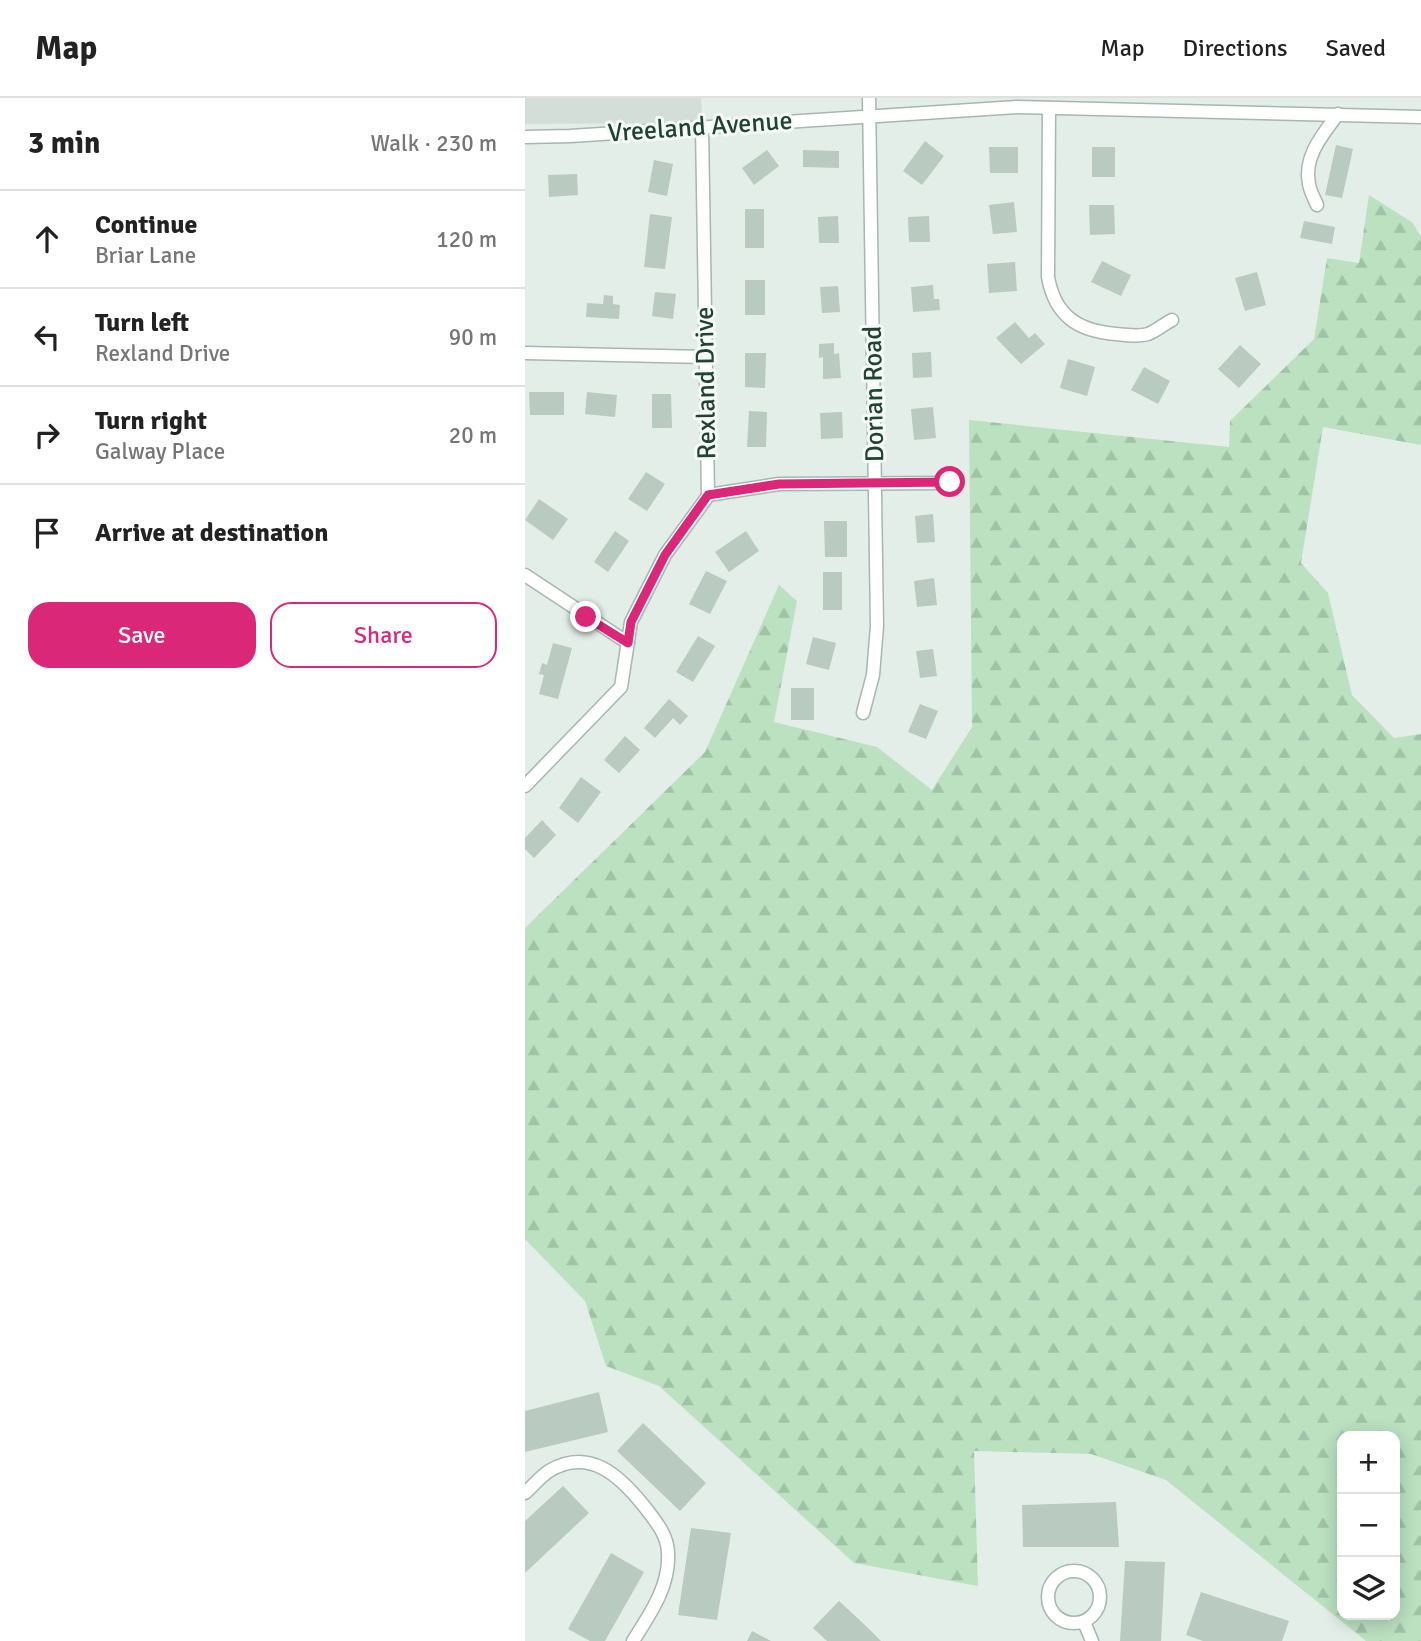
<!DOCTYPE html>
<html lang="en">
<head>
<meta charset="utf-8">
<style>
	:root { --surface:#fff; --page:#f2f2f2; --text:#222; --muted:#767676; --line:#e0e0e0; --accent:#db2777 }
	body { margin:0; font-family:Signika,sans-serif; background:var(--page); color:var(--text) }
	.controls { position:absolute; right:21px; bottom:21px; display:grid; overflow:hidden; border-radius:14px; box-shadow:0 4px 18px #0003 }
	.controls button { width:63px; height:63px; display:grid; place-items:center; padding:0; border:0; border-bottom:2px solid var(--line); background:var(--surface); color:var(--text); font:35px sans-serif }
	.stop { position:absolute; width:21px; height:21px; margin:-16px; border:5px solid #db2777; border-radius:50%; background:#fff }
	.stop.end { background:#db2777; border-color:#fff; box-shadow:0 2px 7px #0008 }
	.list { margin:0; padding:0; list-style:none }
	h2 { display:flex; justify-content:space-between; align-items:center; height:91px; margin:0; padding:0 28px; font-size:30px }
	h2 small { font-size:23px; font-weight:400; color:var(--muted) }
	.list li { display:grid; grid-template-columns:46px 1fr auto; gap:21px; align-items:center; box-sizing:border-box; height:98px; padding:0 28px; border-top:2px solid var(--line) }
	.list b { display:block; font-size:26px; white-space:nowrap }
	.list p { margin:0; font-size:23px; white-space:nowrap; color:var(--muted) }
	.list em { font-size:23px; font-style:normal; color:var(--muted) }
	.actions { display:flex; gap:14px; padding:21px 28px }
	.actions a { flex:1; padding:16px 0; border:2px solid var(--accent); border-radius:21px; text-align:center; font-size:24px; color:var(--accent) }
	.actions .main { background:var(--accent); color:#fff }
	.icon { flex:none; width:38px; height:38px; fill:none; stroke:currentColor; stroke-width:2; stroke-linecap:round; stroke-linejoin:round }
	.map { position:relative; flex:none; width:896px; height:1543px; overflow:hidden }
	header { display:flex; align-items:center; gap:42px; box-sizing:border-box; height:98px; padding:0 35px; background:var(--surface); border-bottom:2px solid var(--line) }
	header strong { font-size:33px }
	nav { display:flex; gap:38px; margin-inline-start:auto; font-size:24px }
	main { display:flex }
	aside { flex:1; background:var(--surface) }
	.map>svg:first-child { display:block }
	.built { fill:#d2ded7 }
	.forest { fill:url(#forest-firs); fill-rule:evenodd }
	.building { fill:#b9cac0 }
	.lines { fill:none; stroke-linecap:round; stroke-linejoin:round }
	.minor-casing { stroke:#a6b7af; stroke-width:15 }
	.minor { stroke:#fff; stroke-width:12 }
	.route { stroke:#db2777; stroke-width:9 }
	.labels { text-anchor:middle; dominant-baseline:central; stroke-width:6; stroke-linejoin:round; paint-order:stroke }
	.street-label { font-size:26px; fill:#214235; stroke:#f5faf7 }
</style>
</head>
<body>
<header>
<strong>Map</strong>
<nav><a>Map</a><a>Directions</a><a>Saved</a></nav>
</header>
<main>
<aside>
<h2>3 min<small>Walk · 230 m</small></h2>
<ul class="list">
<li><svg class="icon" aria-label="ahead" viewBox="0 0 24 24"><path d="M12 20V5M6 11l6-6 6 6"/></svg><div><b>Continue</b><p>Briar Lane</p></div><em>120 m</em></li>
<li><svg class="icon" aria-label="left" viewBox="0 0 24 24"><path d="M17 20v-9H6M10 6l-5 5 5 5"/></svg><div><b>Turn left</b><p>Rexland Drive</p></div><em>90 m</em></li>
<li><svg class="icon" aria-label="right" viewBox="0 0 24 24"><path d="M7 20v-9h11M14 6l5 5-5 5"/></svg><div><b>Turn right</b><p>Galway Place</p></div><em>20 m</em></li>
<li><svg class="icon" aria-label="arrive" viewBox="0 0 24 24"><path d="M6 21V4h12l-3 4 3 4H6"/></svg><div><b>Arrive at destination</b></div></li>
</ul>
<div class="actions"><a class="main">Save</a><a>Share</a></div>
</aside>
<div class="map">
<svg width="896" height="1543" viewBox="0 0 896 1543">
	<defs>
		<pattern id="forest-firs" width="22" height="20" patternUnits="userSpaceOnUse" patternTransform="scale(1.75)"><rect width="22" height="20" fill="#bbe1c0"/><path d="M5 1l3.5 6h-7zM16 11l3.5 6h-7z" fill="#a0c2a6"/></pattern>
	</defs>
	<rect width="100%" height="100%" fill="#e4eee8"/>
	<path class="built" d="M0,0H176L178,25L0,26Z"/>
	<path class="forest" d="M844,97L888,125L896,139V347L798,329L776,465L803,495L827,597L869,640L896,636V1543H841L641,1382L566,1356L449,1353L453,1488L329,1465L134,1288L81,1268L60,1203L0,1141V830L180,654L254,487L272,503L249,624L352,649L407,692L447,629L444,322L704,349L705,323L789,241L802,160L834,165ZM817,1338H870V1517H817Z"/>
	<g class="building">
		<path d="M400,43L419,58L397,87L378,73Z"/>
		<path d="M811,47L828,51L817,100L800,97Z"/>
		<path d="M464,49H493V75H465Z"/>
		<rect x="567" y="49" width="23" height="30"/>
		<path d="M242,52L254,68L229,87L217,70Z"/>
		<path d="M278,52L314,53V70L278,69Z"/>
		<path d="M129,62L148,66L142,98L123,94Z"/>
		<path d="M52,76L53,97L24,99L23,77Z"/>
		<path d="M489,104L492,134L468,136L464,107Z"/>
		<path d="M564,107H589L590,136L565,137Z"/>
		<rect x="220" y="111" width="19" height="39"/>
		<path d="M125,116L147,119L140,171L119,169Z"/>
		<path d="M313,118L314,145H294L293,119Z"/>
		<path d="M404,118L405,144H384L383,119Z"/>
		<path d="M779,123L810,129L807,146L775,140Z"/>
		<path d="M577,163L606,177L596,198L566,184Z"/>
		<path d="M490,164L492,193L464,195L462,166Z"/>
		<path d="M732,174L741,207L720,213L710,180Z"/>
		<rect x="220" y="182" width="20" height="35"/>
		<path d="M408,187L409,201H414L415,212L388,214L386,189Z"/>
		<path d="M313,188L315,214L297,215L295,189Z"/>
		<path d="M130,194L151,196L148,221L127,218Z"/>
		<path d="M79,197L88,198V206L95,207L94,221L61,219L62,205L78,206Z"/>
		<path d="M490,224L504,240L510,235L520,246L496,266L471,240Z"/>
		<path d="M309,245V256L314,255L316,280L298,281V259L294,260V246Z"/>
		<path d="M715,247L736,266L714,290L693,271Z"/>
		<path d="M406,254L407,279L388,280L387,255Z"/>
		<path d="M220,255H241L240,290L220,289Z"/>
		<path d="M543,261L570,269L562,298L535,290Z"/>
		<path d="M619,269L645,283L633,306L606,292Z"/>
		<path d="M4,294H39V317H5Z"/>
		<path d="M62,294L92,297L90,319L60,316Z"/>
		<path d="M127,296H146L147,330H127Z"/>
		<path d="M408,309L411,340L389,342L386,311Z"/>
		<path d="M224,313L242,314L241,349H222Z"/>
		<path d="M317,314L318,340L296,341L295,315Z"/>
		<path d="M121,374L140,386L122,413L103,401Z"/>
		<path d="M14,401L43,421L28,442L0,422Z"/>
		<path d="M408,416L410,444L392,445L390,418Z"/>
		<path d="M299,423H322V459H300Z"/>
		<path d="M90,433L104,443L83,474L69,464Z"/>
		<path d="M221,433L234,453L204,474L190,454Z"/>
		<path d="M181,473L202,483L185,516L164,506Z"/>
		<rect x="298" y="474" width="19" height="38"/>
		<path d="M409,480L412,507L392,509L389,483Z"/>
		<path d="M173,538L190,548L168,584L151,574Z"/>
		<path d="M288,539L311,545L304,572L281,566Z"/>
		<path d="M28,545L47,550L33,601L14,596L19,577L14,576L17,565L22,567Z"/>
		<path d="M408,551L412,578L395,580L391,553Z"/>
		<rect x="266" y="590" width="23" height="32"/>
		<path d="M144,601L163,618L155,627L148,620L130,640L119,630Z"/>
		<path d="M395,606L413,613L401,641L383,634Z"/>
		<path d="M100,638L115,652L94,675L79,662Z"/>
		<path d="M56,679L76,694L53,725L34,710Z"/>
		<path d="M17,722L31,737L9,760L0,751V740Z"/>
		<path d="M74,1294L83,1334L0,1354V1313Z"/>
		<path d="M118,1325L181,1385L155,1413L92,1353Z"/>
		<path d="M38,1388L64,1415L0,1475V1423Z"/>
		<path d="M591,1404L594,1449H498L497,1407Z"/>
		<path d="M166,1430L206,1435L192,1522L153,1517Z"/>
		<path d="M86,1455L119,1474L80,1543H65L43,1531Z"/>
		<path d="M600,1463L640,1464L636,1543H595Z"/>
		<path d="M676,1494L764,1523L757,1543H678L661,1537Z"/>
		<path d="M314,1503L341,1528L356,1543H302L288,1530Z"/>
		<path d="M227,1533L246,1543H222Z"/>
	</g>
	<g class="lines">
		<g class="minor-casing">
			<g id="minor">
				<path d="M524,10L523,179C530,218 553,233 591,236C600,237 614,239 623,236C631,233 639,226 647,222"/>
				<path d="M0,39L45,38L492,9L896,19"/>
				<path d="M792,107C789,100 785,93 784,86C778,59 798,36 813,16"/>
				<path d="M0,255L181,259"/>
				<path d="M183,397L254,386L425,385"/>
				<path d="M0,477L103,545"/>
				<path d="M338,615L348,577L352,528L344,0"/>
				<path d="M0,688L96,589L106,524L140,457L183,398L177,29"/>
				<path d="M0,1395C8,1388 15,1379 24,1373C64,1349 94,1377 119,1408C129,1421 143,1437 143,1455C145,1488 125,1516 108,1543"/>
				<circle cx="549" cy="1499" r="26"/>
				<path d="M559,1524L567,1543"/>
			</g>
		</g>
		<use href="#minor" class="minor"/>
	</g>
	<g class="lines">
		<path class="route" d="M61,519L103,545L106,524L140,457L183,397L254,386L425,384"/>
	</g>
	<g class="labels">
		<g class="street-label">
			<text transform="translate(175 29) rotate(-4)">Vreeland Avenue</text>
			<text transform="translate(181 285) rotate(-91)">Rexland Drive</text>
			<text transform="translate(349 296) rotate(-91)">Dorian Road</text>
		</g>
	</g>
</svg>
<div class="controls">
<button>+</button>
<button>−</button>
<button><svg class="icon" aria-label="layers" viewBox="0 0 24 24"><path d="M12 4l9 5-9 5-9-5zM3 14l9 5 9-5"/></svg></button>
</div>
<div class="stop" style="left:425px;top:384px"></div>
<div class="stop end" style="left:61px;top:519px"></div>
</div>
</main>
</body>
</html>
